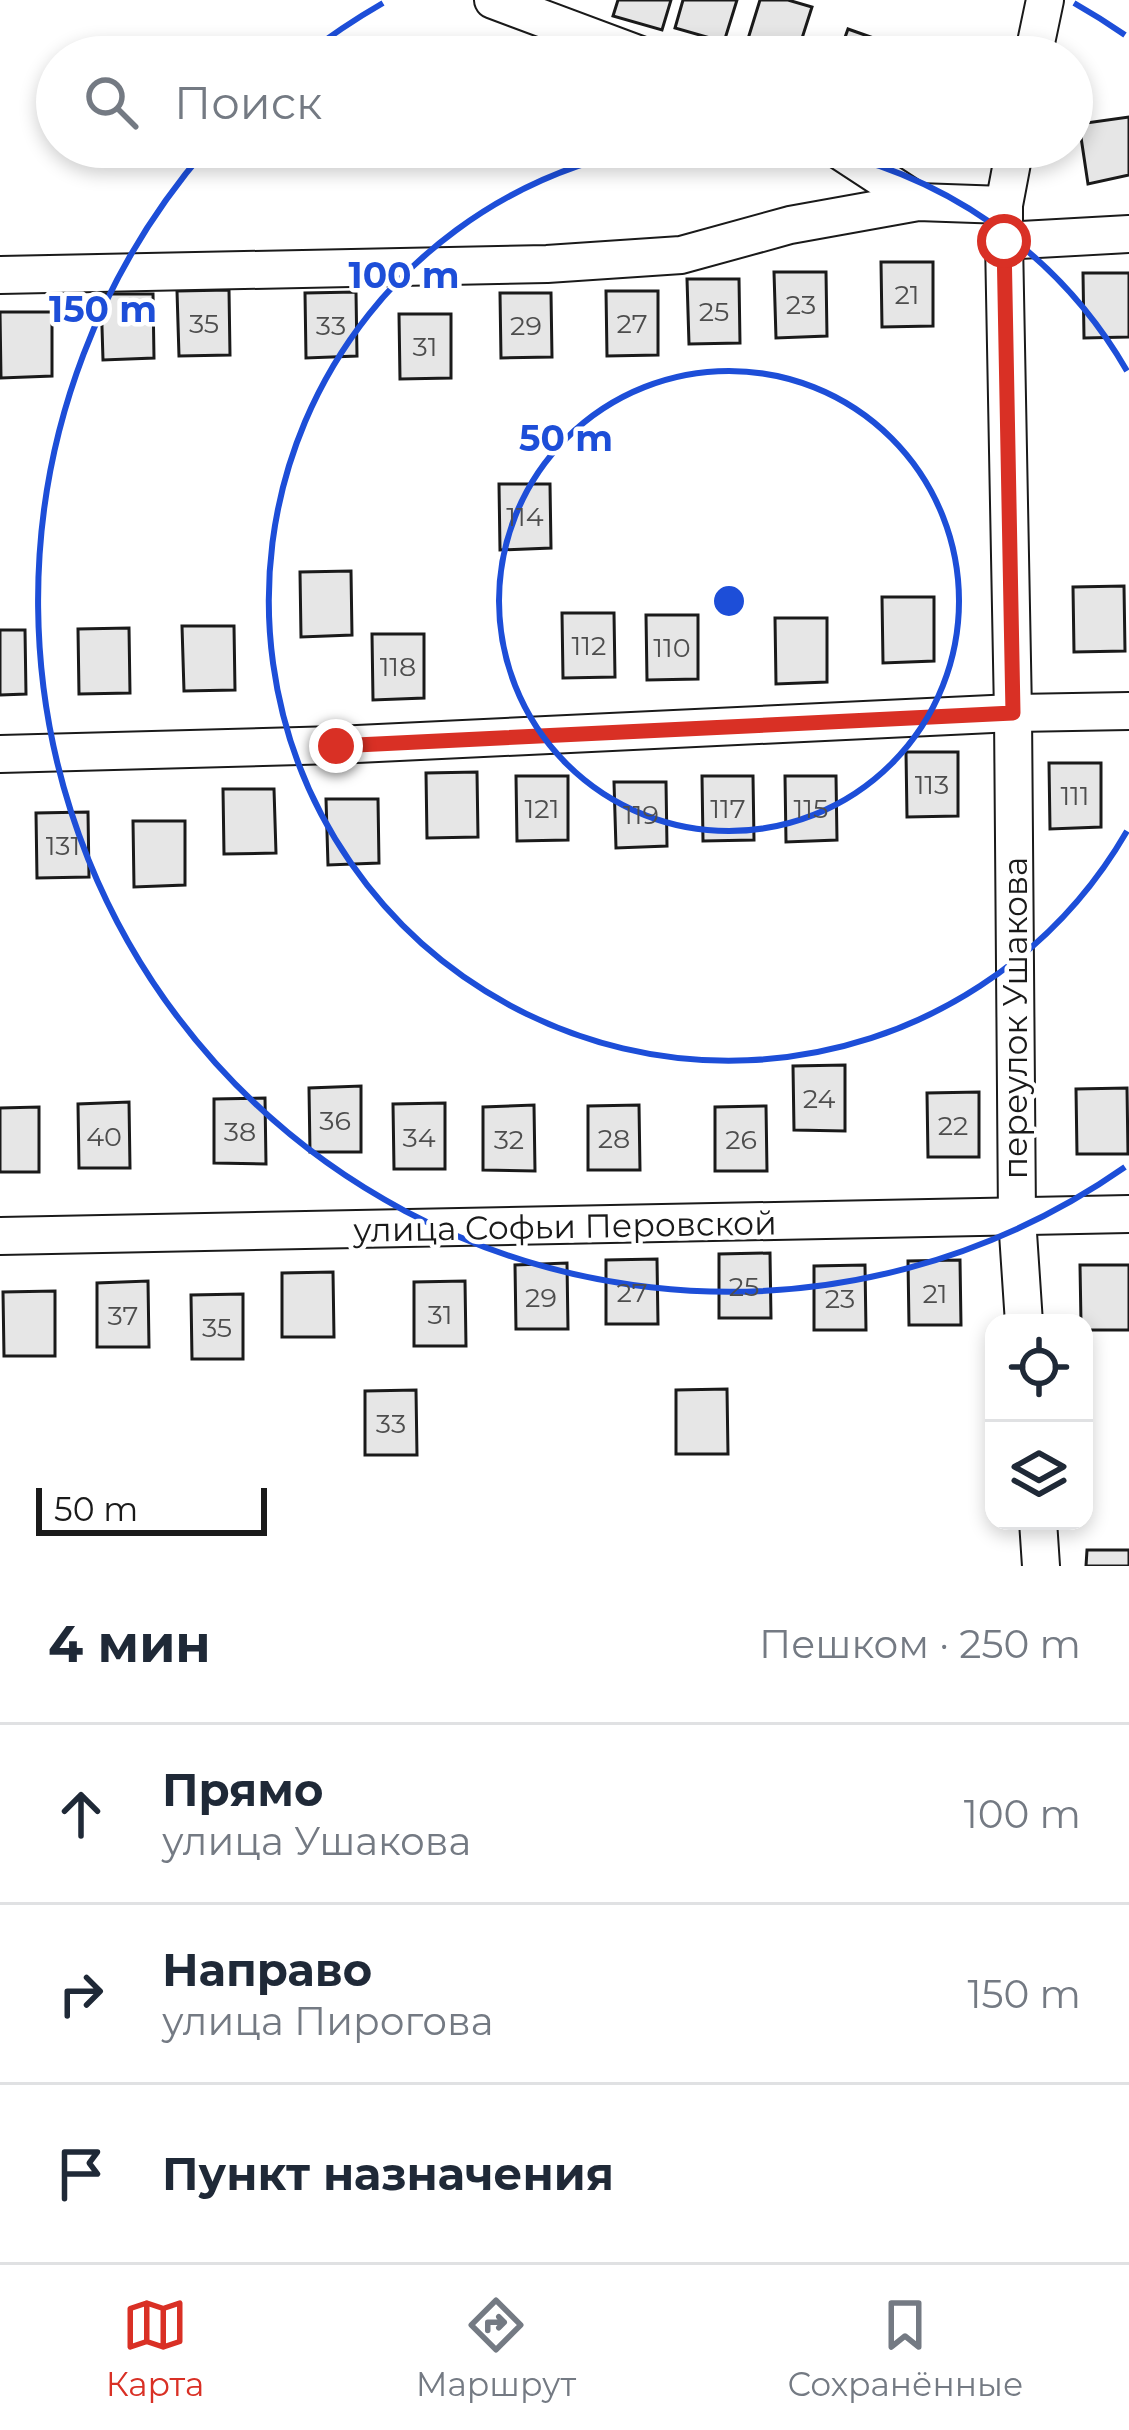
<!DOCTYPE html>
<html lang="ru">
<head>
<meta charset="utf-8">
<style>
	:root { --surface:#fff; --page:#f2f2f3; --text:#1f2937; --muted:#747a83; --line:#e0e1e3; --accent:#d93025 }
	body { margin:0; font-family:Montserrat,sans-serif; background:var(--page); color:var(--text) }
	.controls { position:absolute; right:36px; bottom:36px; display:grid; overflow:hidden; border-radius:24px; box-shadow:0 6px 18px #0003 }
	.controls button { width:108px; height:108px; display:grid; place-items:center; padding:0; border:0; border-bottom:3px solid var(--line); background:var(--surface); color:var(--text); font:60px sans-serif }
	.scale { position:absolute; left:36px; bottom:30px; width:231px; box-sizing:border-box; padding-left:12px; border:6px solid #1a1a1a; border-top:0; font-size:33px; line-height:42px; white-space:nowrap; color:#1a1a1a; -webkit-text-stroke:9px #fff; paint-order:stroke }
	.stop { position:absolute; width:36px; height:36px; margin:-27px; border:9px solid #d93025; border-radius:50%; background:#fff }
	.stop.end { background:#d93025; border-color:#fff; box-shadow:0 3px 12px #0008 }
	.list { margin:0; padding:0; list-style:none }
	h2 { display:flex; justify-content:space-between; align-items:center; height:156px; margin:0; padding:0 48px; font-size:51px }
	h2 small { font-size:39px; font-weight:400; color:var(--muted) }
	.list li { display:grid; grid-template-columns:78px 1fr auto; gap:36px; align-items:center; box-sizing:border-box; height:180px; padding:0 48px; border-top:3px solid var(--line) }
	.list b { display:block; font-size:45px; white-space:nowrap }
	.list p { margin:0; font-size:39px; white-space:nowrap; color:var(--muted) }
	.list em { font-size:39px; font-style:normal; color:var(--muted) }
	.icon { flex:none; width:66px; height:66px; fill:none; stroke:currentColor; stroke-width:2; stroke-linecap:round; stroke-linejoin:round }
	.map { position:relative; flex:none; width:1129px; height:1566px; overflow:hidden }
	.search { position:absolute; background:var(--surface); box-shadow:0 6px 18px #0003; left:36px; right:36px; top:36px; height:132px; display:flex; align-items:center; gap:30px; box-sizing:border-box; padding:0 42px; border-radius:66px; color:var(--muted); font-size:45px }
	.sheet { height:696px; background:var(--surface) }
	nav { display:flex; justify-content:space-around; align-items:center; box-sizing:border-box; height:168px; border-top:3px solid var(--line); background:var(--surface); font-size:33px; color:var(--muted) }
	nav a { display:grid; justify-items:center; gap:6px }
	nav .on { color:var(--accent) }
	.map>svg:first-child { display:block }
	.building { fill:#e6e6e6; stroke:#1a1a1a; stroke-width:3 }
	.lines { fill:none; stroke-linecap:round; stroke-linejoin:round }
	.minor-casing { stroke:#1a1a1a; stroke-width:40 }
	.minor { stroke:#fff; stroke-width:36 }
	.route { stroke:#d93025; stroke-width:15 }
	.ring { fill:none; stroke:#1d4ed8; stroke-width:6 }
	.labels { text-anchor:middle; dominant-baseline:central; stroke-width:9; stroke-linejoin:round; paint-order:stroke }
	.number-label { font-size:27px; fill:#4d4d4d }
	.street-label { font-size:33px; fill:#1a1a1a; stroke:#fff }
	.centre { fill:#1d4ed8; stroke:#fff; stroke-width:6 }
	.ring-label { font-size:36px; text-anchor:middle; font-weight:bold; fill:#1d4ed8; stroke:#fff; stroke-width:9; stroke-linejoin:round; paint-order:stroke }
</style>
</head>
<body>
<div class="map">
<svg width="1129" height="1566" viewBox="0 0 1129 1566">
	<rect width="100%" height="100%" fill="#fff"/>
	<g class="building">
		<path d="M618,0H671L662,30L613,16Z"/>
		<path d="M683,0H737L724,42L675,28Z"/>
		<path d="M760,0H788L812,7L796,57L743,55Z"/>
		<path d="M848,29L896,46L892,57H838Z"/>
		<path d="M1129,117V175L1088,184L1079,124Z"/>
		<path d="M881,262H933V326L882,327Z"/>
		<path d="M774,272H826L827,336L776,338Z"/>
		<path d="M1083,273H1129V337L1084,338Z"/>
		<path d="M687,279H739L740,343L689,344Z"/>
		<path d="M229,290L230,355L179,356L177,291Z"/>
		<path d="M606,291H658V355L607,356Z"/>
		<path d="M356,292L357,356L306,358L305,293Z"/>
		<path d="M500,293H551L552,357L501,358Z"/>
		<path d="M101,294H153L154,358L103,360Z"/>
		<path d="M0,312H52V376L1,378Z"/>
		<path d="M399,314H451V378L400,379Z"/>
		<path d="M499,484H550L551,548L500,550Z"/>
		<path d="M351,571L352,635L301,637L300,572Z"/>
		<path d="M1124,586L1125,651L1074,652L1073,587Z"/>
		<path d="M882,597H934V661L883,663Z"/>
		<path d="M562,613H614L615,677L563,678Z"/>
		<path d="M646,615H698V679L647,680Z"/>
		<path d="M775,618H827V682L776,684Z"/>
		<path d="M182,626H234L235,690L184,691Z"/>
		<path d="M129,628L130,693L79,694L78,629Z"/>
		<path d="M0,630H25L26,694L0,695Z"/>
		<path d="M372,634H424V698L373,700Z"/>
		<path d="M906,752H958V816L907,817Z"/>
		<path d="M1049,763H1101V827L1050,829Z"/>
		<path d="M477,772L478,837L427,838L426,773Z"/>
		<path d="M516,776H568V840L517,841Z"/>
		<path d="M702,776H753L754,840L703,841Z"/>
		<path d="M785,776H836L837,840L786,842Z"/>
		<path d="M614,782H666L667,846L616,848Z"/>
		<path d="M223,789H274L276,853L224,854Z"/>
		<path d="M326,799H378L379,863L328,865Z"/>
		<path d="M88,812L89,877L37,878L36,813Z"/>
		<path d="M133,821H185V885L134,887Z"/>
		<path d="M845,1065V1131L794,1130L793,1066Z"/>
		<path d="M361,1086V1152H310L309,1088Z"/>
		<path d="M1127,1088L1128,1154H1077L1076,1089Z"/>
		<path d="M979,1092V1157H928L927,1093Z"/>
		<path d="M265,1098L266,1164L214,1163V1099Z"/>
		<path d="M129,1102L130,1168H79L78,1104Z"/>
		<path d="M445,1103V1169H394L393,1104Z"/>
		<path d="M534,1105L535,1171L483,1170V1107Z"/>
		<path d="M639,1105L640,1170H588V1106Z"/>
		<path d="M766,1106L767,1171H715V1107Z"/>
		<path d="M39,1107V1172H0V1108Z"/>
		<path d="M770,1253L771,1318H719V1254Z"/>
		<path d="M657,1259L658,1324H606V1260Z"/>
		<path d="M960,1260L961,1325H909L908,1261Z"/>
		<path d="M567,1263L568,1329H516L515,1265Z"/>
		<path d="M865,1265L866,1330H814V1266Z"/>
		<path d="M1080,1265H1129V1330H1084V1323H1081Z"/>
		<path d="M333,1272L334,1337H282V1273Z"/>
		<path d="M148,1281L149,1347H97V1283Z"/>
		<path d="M465,1281L466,1346H414V1282Z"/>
		<path d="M55,1291V1356H4L3,1292Z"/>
		<path d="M243,1294V1359H192L191,1295Z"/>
		<path d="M727,1389L728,1454H676V1390Z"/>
		<path d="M416,1390L417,1455H365V1391Z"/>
		<path d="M1087,1550H1129V1566H1086Z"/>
	</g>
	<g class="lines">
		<g class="minor-casing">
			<g id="minor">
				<path d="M493,0L646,57"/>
				<path d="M1033,57L1045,0"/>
				<path d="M834,147L918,202"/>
				<path d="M1015,147L1004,205V241L1013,713L1017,1218L1024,1323"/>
				<path d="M1004,241L1129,234"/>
				<path d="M0,275L547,264L681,255L790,225L918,202L1004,205"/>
				<path d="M0,754L336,745L1013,713L1129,711"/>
				<path d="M0,1236L1129,1214"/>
				<path d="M1038,1521L1041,1566"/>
			</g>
		</g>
		<use href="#minor" class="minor"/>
	</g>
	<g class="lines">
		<path class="route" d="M336,746L1013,713L1004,241"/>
	</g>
	<g class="ring">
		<circle cx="729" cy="601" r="230"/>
		<path d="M1127 831A460 460 0 1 1 653 147M805 147A460 460 0 0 1 1127 371"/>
		<path d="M1125 1167A691 691 0 0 1 207 148M304 56A691 691 0 0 1 383 3M1074 3A691 691 0 0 1 1125 35"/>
	</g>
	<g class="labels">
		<g class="number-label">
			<text x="907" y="294">21</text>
			<text x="801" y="304">23</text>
			<text x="714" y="311">25</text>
			<text x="204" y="323">35</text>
			<text x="632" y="323">27</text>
			<text x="331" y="325">33</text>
			<text x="526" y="325">29</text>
			<text x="425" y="346">31</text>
			<text x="525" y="516">114</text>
			<text x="589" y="645">112</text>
			<text x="672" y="647">110</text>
			<text x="398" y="666">118</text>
			<text x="932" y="784">113</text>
			<text x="1075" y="795">111</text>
			<text x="542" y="808">121</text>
			<text x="728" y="808">117</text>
			<text x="811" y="808">115</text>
			<text x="641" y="814">119</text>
			<text x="63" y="845">131</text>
			<text x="819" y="1098">24</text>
			<text x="335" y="1120">36</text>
			<text x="953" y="1125">22</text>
			<text x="240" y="1131">38</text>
			<text x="104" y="1136">40</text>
			<text x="419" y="1137">34</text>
			<text x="614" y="1138">28</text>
			<text x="509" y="1139">32</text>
			<text x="741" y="1139">26</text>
			<text x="744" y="1286">25</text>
			<text x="632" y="1292">27</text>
			<text x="935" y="1293">21</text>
			<text x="541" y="1297">29</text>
			<text x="840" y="1298">23</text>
			<text x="440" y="1314">31</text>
			<text x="123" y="1315">37</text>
			<text x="217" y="1327">35</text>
			<text x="391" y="1423">33</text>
		</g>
		<g class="street-label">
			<text transform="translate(1015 1018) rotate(-90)">переулок Ушакова</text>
			<text transform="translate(565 1226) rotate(-1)">улица Софьи Перовской</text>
		</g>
	</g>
	<circle cx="729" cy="601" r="18" class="centre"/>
	<g class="ring-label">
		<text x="404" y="288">100 m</text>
		<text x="103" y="322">150 m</text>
		<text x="566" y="451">50 m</text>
	</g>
</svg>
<div class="controls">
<button><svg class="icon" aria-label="locate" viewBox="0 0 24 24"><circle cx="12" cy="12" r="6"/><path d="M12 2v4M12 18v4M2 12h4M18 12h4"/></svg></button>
<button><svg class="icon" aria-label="layers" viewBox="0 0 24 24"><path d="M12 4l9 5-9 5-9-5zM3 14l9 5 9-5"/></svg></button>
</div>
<div class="scale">50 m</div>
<div class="stop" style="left:1004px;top:241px"></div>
<div class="stop end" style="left:336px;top:746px"></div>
<div class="search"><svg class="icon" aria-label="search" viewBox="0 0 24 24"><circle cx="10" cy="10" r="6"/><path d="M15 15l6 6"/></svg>Поиск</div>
</div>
<section class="sheet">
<h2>4 мин<small>Пешком · 250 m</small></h2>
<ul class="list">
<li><svg class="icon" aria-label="ahead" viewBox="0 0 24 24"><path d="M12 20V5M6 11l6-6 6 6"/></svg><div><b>Прямо</b><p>улица Ушакова</p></div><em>100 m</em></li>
<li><svg class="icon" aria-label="right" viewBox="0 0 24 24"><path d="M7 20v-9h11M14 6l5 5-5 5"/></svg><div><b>Направо</b><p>улица Пирогова</p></div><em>150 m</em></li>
<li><svg class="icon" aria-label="arrive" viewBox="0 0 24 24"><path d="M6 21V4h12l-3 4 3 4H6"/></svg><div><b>Пункт назначения</b></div></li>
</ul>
</section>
<nav>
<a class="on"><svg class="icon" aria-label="map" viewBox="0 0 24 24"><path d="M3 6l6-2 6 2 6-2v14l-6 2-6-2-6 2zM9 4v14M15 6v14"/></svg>Карта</a>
<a><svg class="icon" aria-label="directions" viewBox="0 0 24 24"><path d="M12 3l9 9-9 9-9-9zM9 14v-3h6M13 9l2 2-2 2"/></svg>Маршрут</a>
<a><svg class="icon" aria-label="saved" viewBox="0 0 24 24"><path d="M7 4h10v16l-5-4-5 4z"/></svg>Сохранённые</a>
</nav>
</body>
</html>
